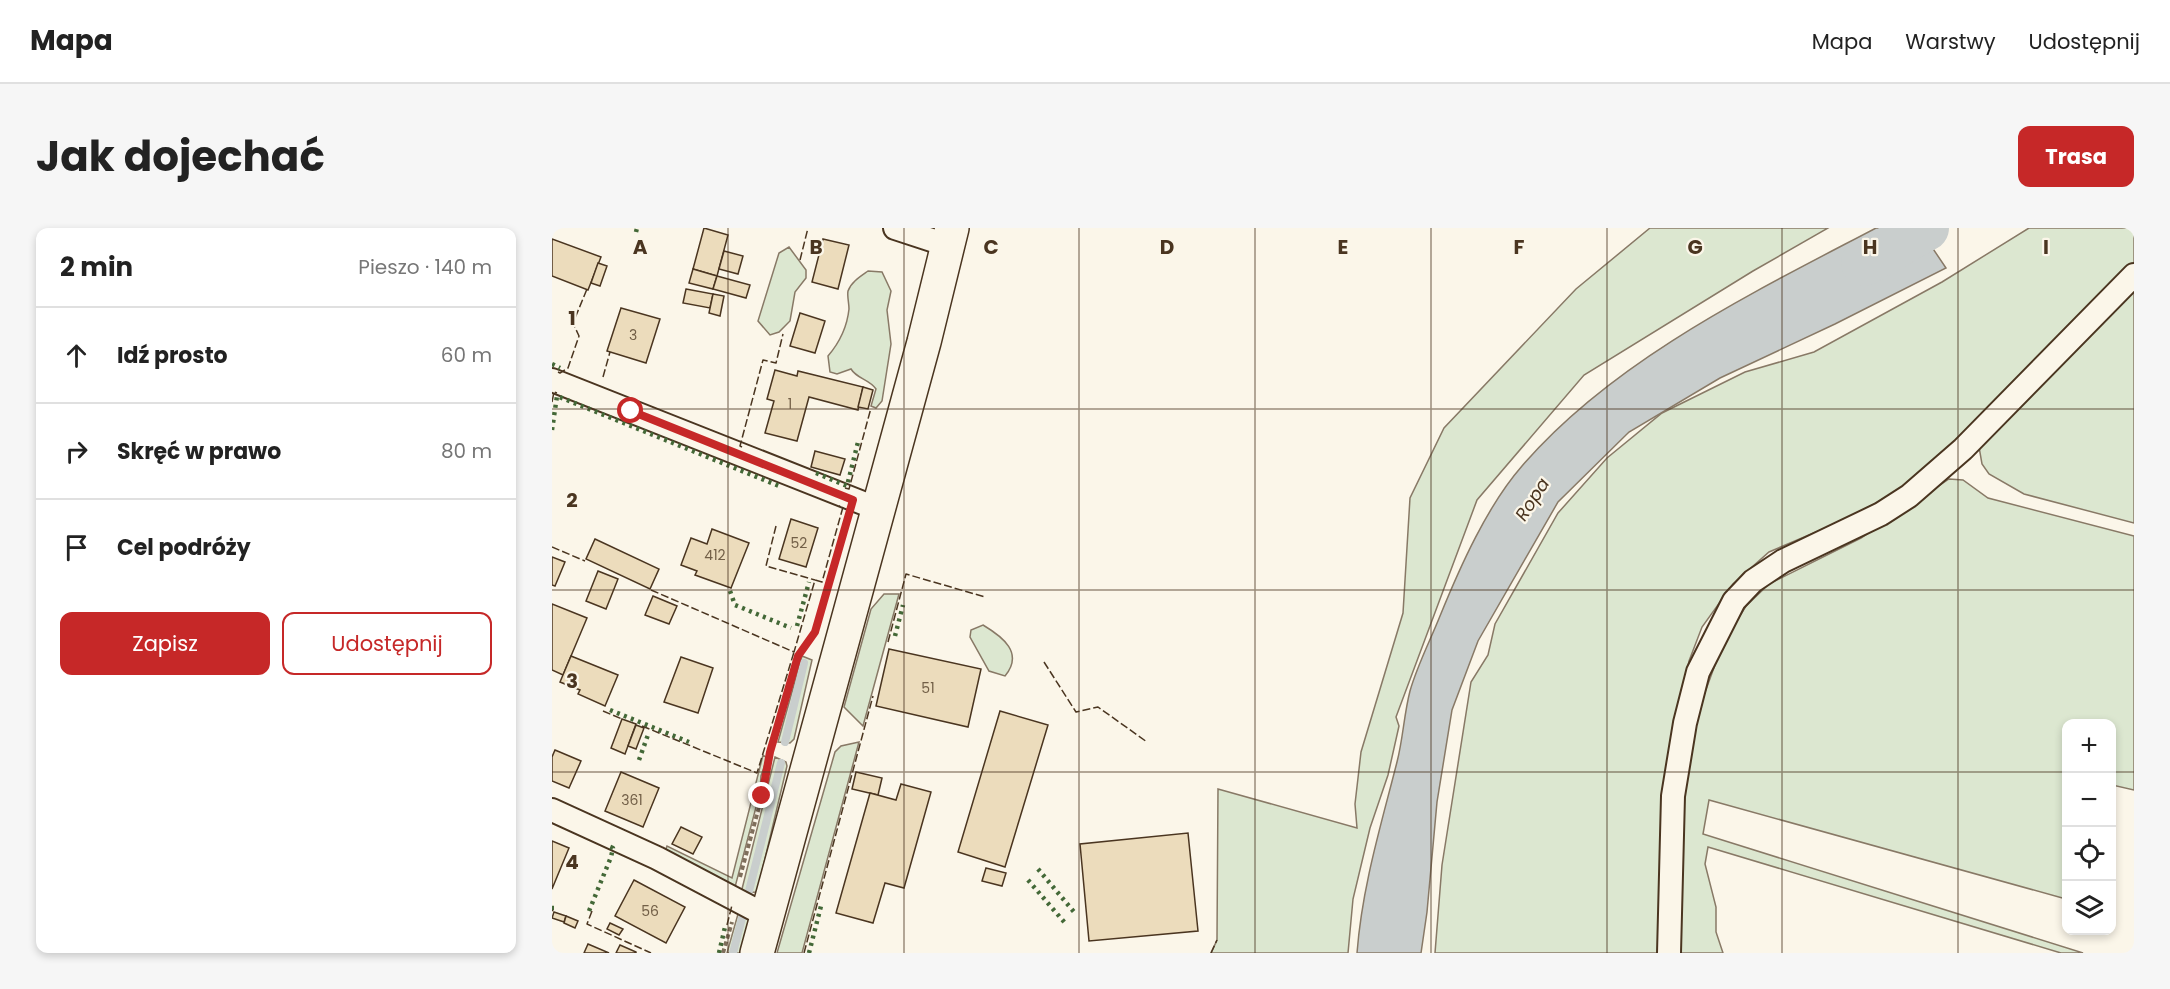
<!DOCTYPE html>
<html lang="pl">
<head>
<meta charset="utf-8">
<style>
	:root { --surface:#fff; --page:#f6f6f6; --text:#222; --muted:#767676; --line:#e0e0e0; --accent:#c62828 }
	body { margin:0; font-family:Poppins,sans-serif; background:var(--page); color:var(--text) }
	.controls { position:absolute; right:18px; bottom:18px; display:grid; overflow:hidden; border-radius:12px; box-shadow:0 3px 9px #0003 }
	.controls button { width:54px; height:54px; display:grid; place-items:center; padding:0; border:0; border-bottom:2px solid var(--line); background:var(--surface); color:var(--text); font:30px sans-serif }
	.stop { position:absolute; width:18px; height:18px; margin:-14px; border:4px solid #c62828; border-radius:50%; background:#fff }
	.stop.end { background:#c62828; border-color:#fff; box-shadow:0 2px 6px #0008 }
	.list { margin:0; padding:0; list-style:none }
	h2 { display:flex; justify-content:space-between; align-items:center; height:78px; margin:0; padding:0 24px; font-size:26px }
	h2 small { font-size:20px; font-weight:400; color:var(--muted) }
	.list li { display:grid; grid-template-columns:39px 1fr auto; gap:18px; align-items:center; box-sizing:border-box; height:96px; padding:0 24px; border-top:2px solid var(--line) }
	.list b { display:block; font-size:22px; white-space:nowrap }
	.list em { font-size:20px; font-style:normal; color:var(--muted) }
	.actions { display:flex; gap:12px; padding:18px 24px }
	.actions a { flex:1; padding:14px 0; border:2px solid var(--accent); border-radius:12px; text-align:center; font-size:21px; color:var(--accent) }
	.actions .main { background:var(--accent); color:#fff }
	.icon { flex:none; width:33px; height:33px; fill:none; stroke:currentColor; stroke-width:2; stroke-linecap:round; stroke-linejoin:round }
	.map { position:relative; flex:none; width:1582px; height:725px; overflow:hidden; border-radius:12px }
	header { display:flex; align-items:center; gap:36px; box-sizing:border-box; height:84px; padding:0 30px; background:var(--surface); border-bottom:2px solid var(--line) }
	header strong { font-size:28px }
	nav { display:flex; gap:33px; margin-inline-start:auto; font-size:21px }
	.intro { display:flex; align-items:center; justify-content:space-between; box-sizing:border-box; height:144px; padding:0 36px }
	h1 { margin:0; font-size:42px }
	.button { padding:15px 27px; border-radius:12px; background:var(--accent); color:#fff; font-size:21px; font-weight:700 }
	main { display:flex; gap:36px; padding:0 36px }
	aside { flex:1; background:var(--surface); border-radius:12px; box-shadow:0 3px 9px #0003 }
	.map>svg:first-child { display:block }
	.green { fill:#dce7d0; stroke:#887966; stroke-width:1.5 }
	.water { fill:#c9cecd; stroke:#887966; stroke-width:1.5 }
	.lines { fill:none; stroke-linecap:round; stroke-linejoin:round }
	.stream { stroke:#c9cecd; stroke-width:8 }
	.river { stroke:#c9cecd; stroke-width:46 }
	.building { fill:#ecdcbc; stroke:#4a3520; stroke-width:1.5 }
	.minor-casing { stroke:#4a3520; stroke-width:26 }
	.primary-casing { stroke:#4a3520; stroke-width:36 }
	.path { stroke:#7f6f5c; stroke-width:4; stroke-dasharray:4.5 3; stroke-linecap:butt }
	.minor { stroke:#fbf6e9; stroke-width:22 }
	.primary { stroke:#fbf6e9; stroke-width:33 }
	.hedge { stroke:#436837; stroke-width:4.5; stroke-dasharray:3 4.5; stroke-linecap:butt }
	.fence { stroke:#4a3520; stroke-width:1.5; stroke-dasharray:8 3; stroke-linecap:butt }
	.route { stroke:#c62828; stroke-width:8 }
	.grid { fill:none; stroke:#4a3520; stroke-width:1.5; stroke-opacity:0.55 }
	.labels { text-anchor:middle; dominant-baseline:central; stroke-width:4.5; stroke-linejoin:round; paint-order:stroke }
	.number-label { font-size:14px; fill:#725f47 }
	.water-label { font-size:18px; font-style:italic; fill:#4a3520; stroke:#fbf6e9 }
	.grid-label { font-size:20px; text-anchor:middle; font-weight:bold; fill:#4a3520; stroke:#fbf6e9; stroke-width:4.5; stroke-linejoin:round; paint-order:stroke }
</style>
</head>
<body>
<header>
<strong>Mapa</strong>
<nav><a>Mapa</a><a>Warstwy</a><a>Udostępnij</a></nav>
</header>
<div class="intro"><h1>Jak dojechać</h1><a class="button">Trasa</a></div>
<main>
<aside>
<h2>2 min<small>Pieszo · 140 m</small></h2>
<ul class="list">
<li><svg class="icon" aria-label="ahead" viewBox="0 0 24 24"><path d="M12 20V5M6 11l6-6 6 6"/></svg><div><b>Idź prosto</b></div><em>60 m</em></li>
<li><svg class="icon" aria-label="right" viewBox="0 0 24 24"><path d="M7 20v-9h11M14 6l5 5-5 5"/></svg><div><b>Skręć w prawo</b></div><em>80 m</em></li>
<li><svg class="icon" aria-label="arrive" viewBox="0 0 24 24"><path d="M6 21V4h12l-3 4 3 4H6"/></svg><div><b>Cel podróży</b></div></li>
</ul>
<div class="actions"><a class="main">Zapisz</a><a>Udostępnij</a></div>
</aside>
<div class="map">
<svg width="1582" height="725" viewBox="0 0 1582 725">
	<rect width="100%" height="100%" fill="#fbf6e9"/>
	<g class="green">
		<path d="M1098,0H1276L1201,43L1032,147L925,272L844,489L847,498L836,547L818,600L801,671L796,725H659L665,712L666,561L805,600L803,576L809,524L851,385L858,270L892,200L1024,61Z"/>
		<path d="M1477,0H1582V36L1416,202L1361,253L1328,273L1283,296L1217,324L1181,356L1150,399L1137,433L1127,484L1110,725H883L890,637L919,454L936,427L943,396L1006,285L1055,230L1110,185L1193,144L1262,124L1390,54Z"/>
		<path d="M237,19L254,42V50L243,64L238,93L227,104L218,107L206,93L227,25Z"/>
		<path d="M316,43L330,44L339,63L335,82L339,116L330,173L324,180L319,178L324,161C317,151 305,151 299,141L285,146L278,144L276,128C288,114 295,100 297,81C297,75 295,68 296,63C299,54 309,48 316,43Z"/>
		<path d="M1582,59V295L1472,266L1437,246L1430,236L1427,219Z"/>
		<path d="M1397,251L1411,252L1436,270L1582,308V562L1560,557V496H1514V671L1157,572L1151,606L1531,725H1509L1156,619L1153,636L1164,679V704L1171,725H1128L1131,563L1135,529L1152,467L1171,415L1194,378L1217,356L1309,310Z"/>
		<path d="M332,366H347L311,498L292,479L319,381Z"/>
		<path d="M431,397C451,409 472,425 453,448L437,443L418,409L419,402Z"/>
		<path d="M250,428L260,432L242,511L238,515L226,514Z"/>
		<path d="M307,514L250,725H225L283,524L289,518Z"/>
		<path d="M211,527L215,530L209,548L208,564L182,663L112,627L115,618L180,650Z"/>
		<path d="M223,529L234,534L235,538L206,660L204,664L189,665Z"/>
		<path d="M188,679L198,689L188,725H175Z"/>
	</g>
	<path class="water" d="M1324,0H1367L1394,40L1283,96L1168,150L1077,204L1006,274L926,413L900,482L885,574L875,684L869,725H805C810,659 829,597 845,534C851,511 852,486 858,463C865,438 878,413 888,388C908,339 935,278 970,238C1061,132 1202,64 1324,0Z"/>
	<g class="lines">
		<g class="stream">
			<path d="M233,514L252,435"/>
			<path d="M197,663L229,535"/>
			<path d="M181,725L191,686"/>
		</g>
		<path class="river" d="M1312,35L1374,0"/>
	</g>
	<g class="building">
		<path d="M152,0L176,7L165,48L141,41Z"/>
		<path d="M0,11L49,29L36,62L0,48Z"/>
		<path d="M271,11L297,17L286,61L260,54Z"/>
		<path d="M172,23L191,28L186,46L167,41Z"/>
		<path d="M46,35L55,38L48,58L39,55Z"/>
		<path d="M141,41L165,48L161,61L137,55Z"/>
		<path d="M165,48L198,57L194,70L161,61Z"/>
		<path d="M134,61L161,66L158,80L131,75Z"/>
		<path d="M161,66L172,68L168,88L157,85Z"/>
		<path d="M69,80L108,91L94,135L55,123Z"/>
		<path d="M248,85L273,93L263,125L238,118Z"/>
		<path d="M223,142L245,148L246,143L311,159L306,182L257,169L245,213L213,205L222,173L215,171Z"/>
		<path d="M311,159L321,162L316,181L306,179Z"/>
		<path d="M263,223L293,231L288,247L259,239Z"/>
		<path d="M239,291L266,300L254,339L227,331Z"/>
		<path d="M160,301L197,315L179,360L143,347L145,343L129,337L139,310L155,316Z"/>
		<path d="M43,311L107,341L98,361L34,331Z"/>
		<path d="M0,329L13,334L3,358L0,357Z"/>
		<path d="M46,343L66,351L54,381L34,373Z"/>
		<path d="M101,368L125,378L117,396L93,387Z"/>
		<path d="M0,376L35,390L11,447L0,442Z"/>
		<path d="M337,421L429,441L416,499L324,478Z"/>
		<path d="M19,428L66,447L53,478L26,466L28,462L8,454Z"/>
		<path d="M129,429L161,440L146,485L112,474Z"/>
		<path d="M448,483L496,497L453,639L406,624Z"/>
		<path d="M70,491L84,496L73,526L59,520Z"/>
		<path d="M84,497L92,500L84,521L76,518Z"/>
		<path d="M3,522L29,533L17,560L0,553V529Z"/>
		<path d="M69,544L107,560L91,599L53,583Z"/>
		<path d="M304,544L330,550L326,567L300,561Z"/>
		<path d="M349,556L379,564L352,660L333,655L321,695L284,685L318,565L344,572Z"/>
		<path d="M129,599L150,609L141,626L120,616Z"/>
		<path d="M636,605L646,703L537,713L528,616Z"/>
		<path d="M0,613L17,620L0,661Z"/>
		<path d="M434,640L454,645L450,658L430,653Z"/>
		<path d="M82,652L133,679L114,715L63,688Z"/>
		<path d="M2,684L14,688L12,694L0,690Z"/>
		<path d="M14,688L26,693L23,700L12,695Z"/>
		<path d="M58,695L71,701L67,707L55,701Z"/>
		<path d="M36,716L57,725H32Z"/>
		<path d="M68,717L84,724V725H64Z"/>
	</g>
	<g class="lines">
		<g class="minor-casing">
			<g id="minor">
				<path d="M343,0L395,17"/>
				<path d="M0,152L326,281"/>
				<path d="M0,582L105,630L215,688"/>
				<path d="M1117,725L1121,568L1133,495L1146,444L1182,373L1201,353L1231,333L1329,286L1357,268L1411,221L1582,47"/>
			</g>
		</g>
		<g class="primary-casing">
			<path id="primary" d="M205,725L372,114L400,0"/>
		</g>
		<g class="path">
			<path d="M188,649L210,568L218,524L247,428L259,410"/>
			<path d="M171,725L180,694"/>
		</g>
		<use href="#minor" class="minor"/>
		<use href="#primary" class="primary"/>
		<g class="hedge">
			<path d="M84,4L85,0"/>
			<path d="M0,136L8,140"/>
			<path d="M0,202L5,168L227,258"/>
			<path d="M264,245L295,258L306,214"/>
			<path d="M178,363L183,377L239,400"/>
			<path d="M245,398L257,354"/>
			<path d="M343,408L351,377"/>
			<path d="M58,482L137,514"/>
			<path d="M87,532L97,504"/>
			<path d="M486,641L522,684"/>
			<path d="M476,652L513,695"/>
			<path d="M0,680H2"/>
			<path d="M37,683L59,629L61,620L56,618"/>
			<path d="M167,725L173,699"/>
			<path d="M257,725L269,678"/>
		</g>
		<g class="fence">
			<path d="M248,32L256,0"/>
			<path d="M6,144L8,145L16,140L27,108L21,95L35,61"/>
			<path d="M51,149L58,124"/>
			<path d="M0,174L2,164L5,165"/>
			<path d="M190,219L188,218L211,132L224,135L231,106"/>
			<path d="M293,260L297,261L319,180"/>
			<path d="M224,298L214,338L263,352"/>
			<path d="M0,319L33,333"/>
			<path d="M99,362L242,424L263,352L270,354L291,279L287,278"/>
			<path d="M336,414L354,346L433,369"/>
			<path d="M492,434L524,484L546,479L595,514"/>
			<path d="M51,483L70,491"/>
			<path d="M90,498L205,545L242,424"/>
			<path d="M0,682L1,683"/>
			<path d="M40,683L35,696L99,725"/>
			<path d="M175,697L180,677"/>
			<path d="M252,725L321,468"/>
			<path d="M659,725L665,712"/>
		</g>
	</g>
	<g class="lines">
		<path class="route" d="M79,183L301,272L263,404L246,428L218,524L210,568"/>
	</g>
	<path class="grid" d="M176,0V725M352,0V725M527,0V725M703,0V725M879,0V725M1055,0V725M1230,0V725M1406,0V725M0,181H1582M0,362H1582M0,544H1514M1560,544H1582"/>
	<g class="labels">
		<g class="number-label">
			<text x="81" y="107">3</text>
			<text x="238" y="176">1</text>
			<text x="247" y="315">52</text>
			<text x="163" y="327">412</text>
			<text x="376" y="460">51</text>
			<text x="80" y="572">361</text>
			<text x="98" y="683">56</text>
		</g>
		<g class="water-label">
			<text transform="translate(980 271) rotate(-57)">Ropa</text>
		</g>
	</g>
	<g class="grid-label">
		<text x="88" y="26">A</text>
		<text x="264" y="26">B</text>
		<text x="439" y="26">C</text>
		<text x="615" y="26">D</text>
		<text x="791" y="26">E</text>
		<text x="967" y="26">F</text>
		<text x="1143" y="26">G</text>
		<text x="1318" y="26">H</text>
		<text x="1494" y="26">I</text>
		<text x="20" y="97">1</text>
		<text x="20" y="279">2</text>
		<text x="20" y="460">3</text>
		<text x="20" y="641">4</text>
	</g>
</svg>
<div class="controls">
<button>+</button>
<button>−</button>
<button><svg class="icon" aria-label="locate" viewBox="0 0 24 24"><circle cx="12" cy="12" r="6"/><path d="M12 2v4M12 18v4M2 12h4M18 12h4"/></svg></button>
<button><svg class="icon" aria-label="layers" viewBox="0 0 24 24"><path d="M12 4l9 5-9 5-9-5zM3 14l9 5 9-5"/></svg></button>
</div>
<div class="stop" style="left:79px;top:183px"></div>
<div class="stop end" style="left:210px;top:568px"></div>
</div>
</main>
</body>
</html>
